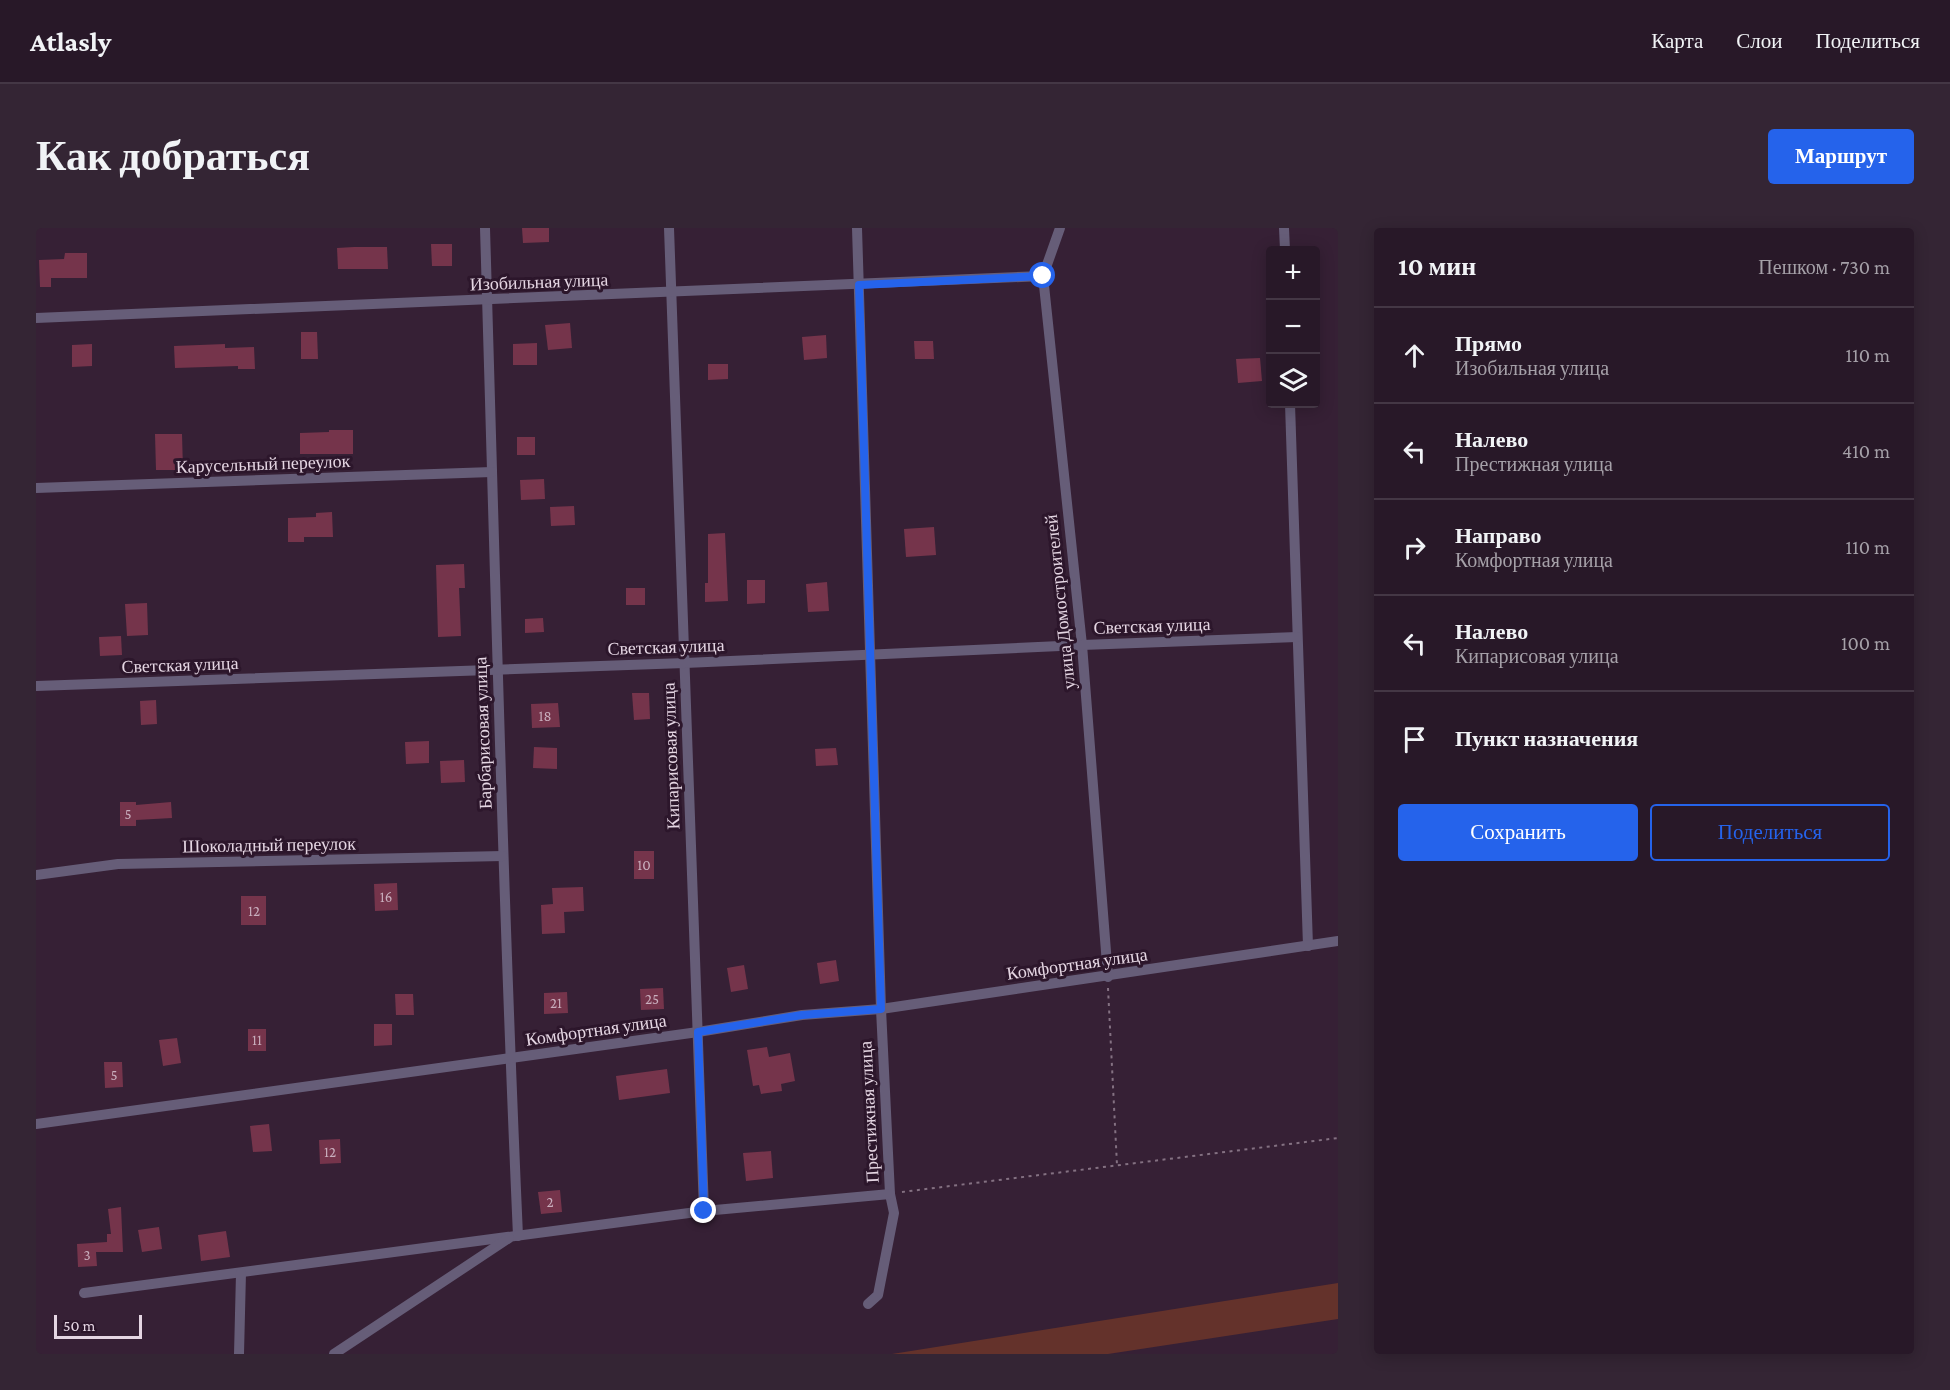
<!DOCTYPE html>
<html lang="ru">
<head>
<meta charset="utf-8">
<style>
	:root { --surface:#281828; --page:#342534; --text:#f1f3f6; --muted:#a5a0a8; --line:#443745; --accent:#2563eb }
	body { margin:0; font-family:"Crimson Pro",serif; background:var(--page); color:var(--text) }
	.controls { position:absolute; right:18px; top:18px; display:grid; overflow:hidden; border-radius:6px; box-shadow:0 3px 15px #0003 }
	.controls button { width:54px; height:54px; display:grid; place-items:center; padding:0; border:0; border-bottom:2px solid var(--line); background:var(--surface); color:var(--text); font:30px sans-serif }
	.scale { position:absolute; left:18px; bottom:15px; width:88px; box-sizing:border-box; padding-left:6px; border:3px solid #e5d6e3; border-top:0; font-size:16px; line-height:21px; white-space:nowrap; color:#e5d6e3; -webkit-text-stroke:4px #2c162b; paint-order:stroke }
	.stop { position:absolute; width:18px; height:18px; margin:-14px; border:4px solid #2563eb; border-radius:50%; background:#fff }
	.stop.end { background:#2563eb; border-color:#fff; box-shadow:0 2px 6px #0008 }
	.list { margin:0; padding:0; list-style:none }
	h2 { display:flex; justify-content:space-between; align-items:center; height:78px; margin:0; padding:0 24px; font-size:26px }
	h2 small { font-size:20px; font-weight:400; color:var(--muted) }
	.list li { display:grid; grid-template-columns:39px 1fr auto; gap:18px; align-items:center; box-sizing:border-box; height:96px; padding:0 24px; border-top:2px solid var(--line) }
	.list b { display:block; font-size:22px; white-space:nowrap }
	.list p { margin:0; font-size:20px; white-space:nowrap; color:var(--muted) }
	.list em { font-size:20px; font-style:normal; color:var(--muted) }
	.actions { display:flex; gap:12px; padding:18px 24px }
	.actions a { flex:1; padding:14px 0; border:2px solid var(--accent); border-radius:6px; text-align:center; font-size:21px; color:var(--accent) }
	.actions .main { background:var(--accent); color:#fff }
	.icon { flex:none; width:33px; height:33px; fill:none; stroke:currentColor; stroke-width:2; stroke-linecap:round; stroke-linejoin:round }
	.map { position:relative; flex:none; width:1302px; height:1126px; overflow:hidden; border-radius:6px }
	header { display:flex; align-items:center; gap:36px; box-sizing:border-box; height:84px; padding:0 30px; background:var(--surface); border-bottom:2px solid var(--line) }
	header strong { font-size:28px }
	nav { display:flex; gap:33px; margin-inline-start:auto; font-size:21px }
	.intro { display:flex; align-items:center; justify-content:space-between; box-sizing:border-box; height:144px; padding:0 36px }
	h1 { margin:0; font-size:42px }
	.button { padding:15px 27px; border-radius:6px; background:var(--accent); color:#fff; font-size:21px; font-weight:700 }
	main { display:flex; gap:36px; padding:0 36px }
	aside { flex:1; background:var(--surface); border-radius:6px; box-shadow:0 3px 15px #0003 }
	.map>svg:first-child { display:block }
	.green { fill:#64322b }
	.building { fill:#75344b }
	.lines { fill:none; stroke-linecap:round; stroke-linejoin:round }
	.path { stroke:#847182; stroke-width:2; stroke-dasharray:3 4.5; stroke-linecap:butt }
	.minor { stroke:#665d78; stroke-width:10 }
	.route { stroke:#2563eb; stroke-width:8 }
	.labels { text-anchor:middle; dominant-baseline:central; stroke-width:6; stroke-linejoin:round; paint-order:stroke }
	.number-label { font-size:15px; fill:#c9aebd }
	.street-label { font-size:18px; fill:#e5d6e3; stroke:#2c162b }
</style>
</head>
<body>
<header>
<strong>Atlasly</strong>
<nav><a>Карта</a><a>Слои</a><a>Поделиться</a></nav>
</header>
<div class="intro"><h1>Как добраться</h1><a class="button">Маршрут</a></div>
<main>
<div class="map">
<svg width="1302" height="1126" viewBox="0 0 1302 1126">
	<rect width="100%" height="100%" fill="#362035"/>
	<path class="green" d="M1302,1055V1091L1072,1126H856Z"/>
	<g class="building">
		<path d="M486,0H513V14L487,15Z"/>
		<path d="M395,16H416V38H396Z"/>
		<path d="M318,19H351L352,41H302L301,20Z"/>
		<path d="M29,25H51V50H15V59H4L3,32L28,31Z"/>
		<path d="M534,95L536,120L512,122L509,97Z"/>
		<path d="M265,104H281L282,131H265Z"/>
		<path d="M790,107L791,130L768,132L766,109Z"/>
		<path d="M878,113H897L898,131H879Z"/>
		<path d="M501,115V137H477V116Z"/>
		<path d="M56,116V138L36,139V117Z"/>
		<path d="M189,116V120L218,119L219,141H202V138L139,140L138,118Z"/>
		<path d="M1224,130L1226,153L1202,155L1200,131Z"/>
		<path d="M672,136H692V151L672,152Z"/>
		<path d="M293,202H317V226H264V205L293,204Z"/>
		<path d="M119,206H146L147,242H120Z"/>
		<rect x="481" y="209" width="18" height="18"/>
		<path d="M508,251L509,271L485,272L484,252Z"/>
		<path d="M538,278L539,297L515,298L514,279Z"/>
		<path d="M296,284L297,309H268V314H252V290L280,289V285Z"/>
		<path d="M898,299L900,327L870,329L868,301Z"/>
		<path d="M689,305L692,373L669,374V355H672V306Z"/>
		<path d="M428,336L429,360H423L425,408L402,409L400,337Z"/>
		<path d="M711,352H729V375L711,376Z"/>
		<path d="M791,354L793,383L772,384L770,356Z"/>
		<rect x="590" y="360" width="19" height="17"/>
		<path d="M111,375L112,407L91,408L89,376Z"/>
		<path d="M507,390L508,404L489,405V391Z"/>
		<path d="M85,408L86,427L64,428L63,409Z"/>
		<path d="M596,465H613L614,491L598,492Z"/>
		<path d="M120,472L121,496L105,497L104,473Z"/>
		<path d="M522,475L524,499L496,500L495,476Z"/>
		<path d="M393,513V535L370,536L369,514Z"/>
		<path d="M498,519L521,520V541L497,540Z"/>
		<path d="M800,520L802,537L780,538L779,521Z"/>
		<path d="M428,532L429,554L405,555L404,533Z"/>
		<path d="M84,574H100V577L135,574L136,590L100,592V598H84Z"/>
		<rect x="598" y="623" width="20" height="28"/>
		<path d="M361,655L362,682L339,683L338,656Z"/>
		<path d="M547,659L548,683L528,684L529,705L506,706L505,677L517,676L516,660Z"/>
		<rect x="205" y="668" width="25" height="29"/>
		<path d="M800,732L803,753L784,756L781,735Z"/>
		<path d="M708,737L712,761L695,764L691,740Z"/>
		<path d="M627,760L628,781L605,782L604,761Z"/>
		<path d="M531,764L532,785L508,786V765Z"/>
		<path d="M359,766H377L378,787H360Z"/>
		<path d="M338,796H356V817L338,818Z"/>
		<rect x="212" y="801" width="18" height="22"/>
		<path d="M141,810L145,835L127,838L123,812Z"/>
		<path d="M731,819L733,829L754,825L759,853L745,856L746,863L725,866L723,857L717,858L711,822Z"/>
		<path d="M68,834H86L87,859L69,860Z"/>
		<path d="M631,841L634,865L583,872L580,848Z"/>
		<path d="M233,896L236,923L217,924L214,898Z"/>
		<path d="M304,911L305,935L284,936L283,912Z"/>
		<path d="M735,923L737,950L710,953L707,925Z"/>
		<path d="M524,962L526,984L505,986L502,964Z"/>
		<path d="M85,979L87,1024H60L61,1038L42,1039L41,1016L71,1014V1006H75L72,981Z"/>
		<path d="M123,999L126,1021L106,1024L102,1002Z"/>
		<path d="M190,1003L194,1029L165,1033L162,1007Z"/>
	</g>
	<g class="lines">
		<g class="path">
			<path d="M1072,760L1081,937"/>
			<path d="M866,964L1302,910"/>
		</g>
		<g class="minor">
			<path d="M449,0C459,336 467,672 482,1008"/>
			<path d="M633,0L668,983"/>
			<path d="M821,0L845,781L854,966L858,985L842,1067L832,1076"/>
			<path d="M1024,0L1007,48L1046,417L1072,749"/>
			<path d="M1248,0L1249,22"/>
			<path d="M0,90L1007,48"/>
			<path d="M1254,176L1272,718"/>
			<path d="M0,260L456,244"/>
			<path d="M0,458L649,435L1046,417L1261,409"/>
			<path d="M0,647L82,636L467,628"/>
			<path d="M0,896L662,804L766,787L845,781L1302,713"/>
			<path d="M48,1065L668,983L854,966"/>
			<path d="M203,1126L205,1045"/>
			<path d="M298,1126L473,1010"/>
		</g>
	</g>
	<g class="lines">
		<path class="route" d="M668,983L662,804L766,787L845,781L823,57L1007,48"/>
	</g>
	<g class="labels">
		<g class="number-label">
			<text x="509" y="488">18</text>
			<text x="92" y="586">5</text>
			<text x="608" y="637">10</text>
			<text x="350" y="669">16</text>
			<text x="218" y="683">12</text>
			<text x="616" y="771">25</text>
			<text x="520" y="775">21</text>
			<text x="221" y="812">11</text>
			<text x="78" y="847">5</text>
			<text x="294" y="924">12</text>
			<text x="514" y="974">2</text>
			<text x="51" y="1027">3</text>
		</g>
		<g class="street-label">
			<text transform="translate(503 54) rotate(-2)">Изобильная улица</text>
			<text transform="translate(227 236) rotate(-2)">Карусельный переулок</text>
			<text transform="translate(1024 374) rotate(-96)">улица Домостроителей</text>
			<text transform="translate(1116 398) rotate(-2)">Светская улица</text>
			<text transform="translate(630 419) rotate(-2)">Светская улица</text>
			<text transform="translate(144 437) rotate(-2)">Светская улица</text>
			<text transform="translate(447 505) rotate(-92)">Барбарисовая улица</text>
			<text transform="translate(635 528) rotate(-92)">Кипарисовая улица</text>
			<text transform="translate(233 617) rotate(-1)">Шоколадный переулок</text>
			<text transform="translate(1041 736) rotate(-8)">Комфортная улица</text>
			<text transform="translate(560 802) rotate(-8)">Комфортная улица</text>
			<text transform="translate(833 884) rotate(-93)">Престижная улица</text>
		</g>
	</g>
</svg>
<div class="controls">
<button>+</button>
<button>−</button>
<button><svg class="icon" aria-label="layers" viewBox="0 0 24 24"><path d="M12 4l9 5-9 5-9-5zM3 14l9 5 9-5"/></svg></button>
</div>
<div class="scale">50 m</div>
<div class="stop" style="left:1007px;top:48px"></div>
<div class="stop end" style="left:668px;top:983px"></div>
</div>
<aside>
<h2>10 мин<small>Пешком · 730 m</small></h2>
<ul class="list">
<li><svg class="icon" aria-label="ahead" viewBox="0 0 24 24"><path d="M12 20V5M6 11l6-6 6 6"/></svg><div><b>Прямо</b><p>Изобильная улица</p></div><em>110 m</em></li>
<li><svg class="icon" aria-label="left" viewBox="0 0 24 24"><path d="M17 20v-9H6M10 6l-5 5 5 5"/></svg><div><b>Налево</b><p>Престижная улица</p></div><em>410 m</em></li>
<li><svg class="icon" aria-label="right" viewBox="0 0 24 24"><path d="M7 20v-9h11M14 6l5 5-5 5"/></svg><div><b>Направо</b><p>Комфортная улица</p></div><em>110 m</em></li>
<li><svg class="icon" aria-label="left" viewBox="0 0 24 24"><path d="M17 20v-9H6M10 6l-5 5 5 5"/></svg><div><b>Налево</b><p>Кипарисовая улица</p></div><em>100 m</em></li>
<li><svg class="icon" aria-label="arrive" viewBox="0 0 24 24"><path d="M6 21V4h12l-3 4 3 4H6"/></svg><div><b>Пункт назначения</b></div></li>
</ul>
<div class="actions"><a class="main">Сохранить</a><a>Поделиться</a></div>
</aside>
</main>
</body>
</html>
